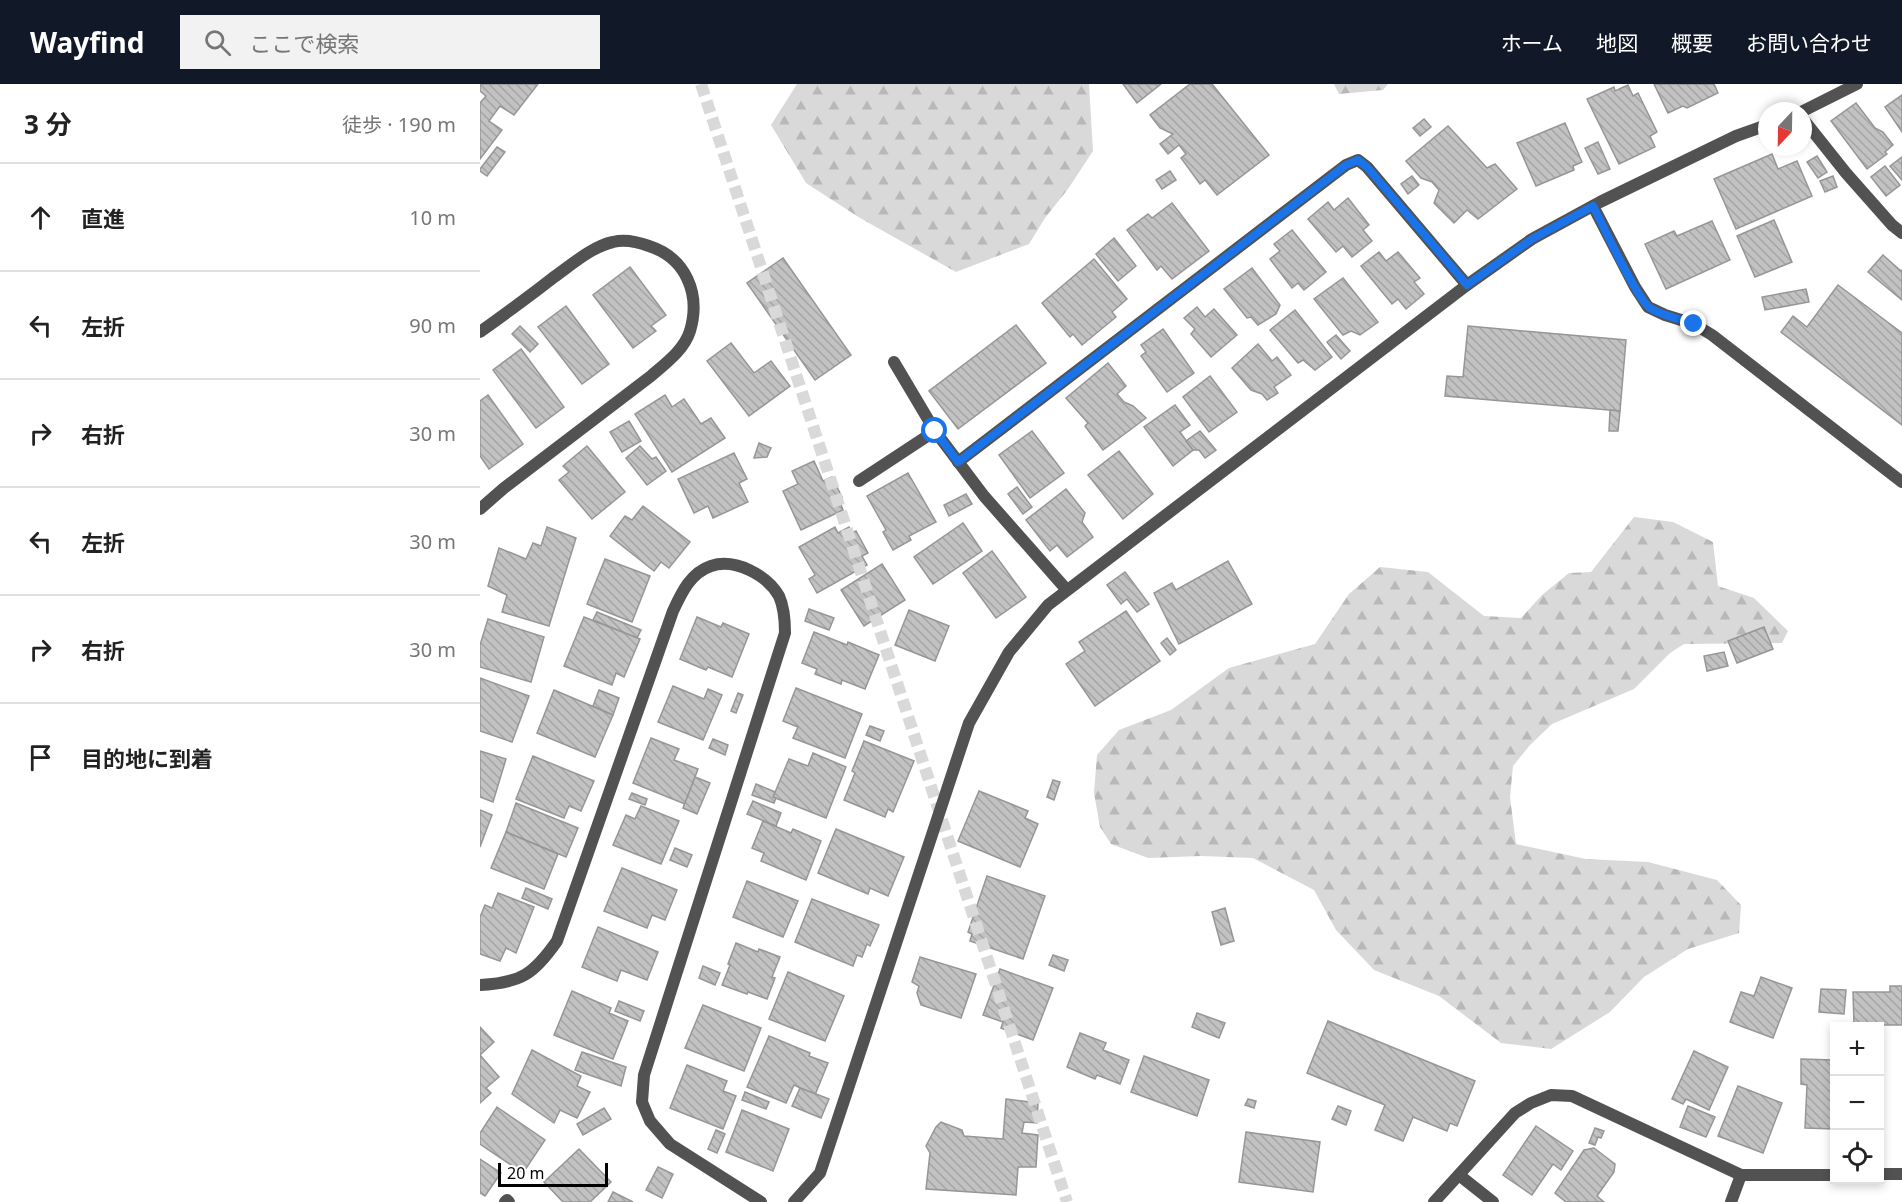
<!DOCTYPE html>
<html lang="ja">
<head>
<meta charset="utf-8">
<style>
	:root { --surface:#fff; --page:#f2f2f2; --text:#222; --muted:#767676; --line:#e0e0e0; --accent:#111827 }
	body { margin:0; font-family:"Noto Sans","Noto Sans JP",sans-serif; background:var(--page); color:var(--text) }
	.controls { position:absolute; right:18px; bottom:18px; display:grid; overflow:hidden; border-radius:0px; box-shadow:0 3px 9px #0003 }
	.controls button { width:54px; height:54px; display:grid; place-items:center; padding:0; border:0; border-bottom:2px solid var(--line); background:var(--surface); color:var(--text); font:30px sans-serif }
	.compass { position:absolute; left:1278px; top:18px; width:54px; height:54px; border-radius:50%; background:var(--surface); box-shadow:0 3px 9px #0003; rotate:202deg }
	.scale { position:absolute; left:18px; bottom:15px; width:110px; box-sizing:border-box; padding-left:6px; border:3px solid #000; border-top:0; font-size:16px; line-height:21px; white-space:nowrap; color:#000; -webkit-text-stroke:4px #fff; paint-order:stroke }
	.stop { position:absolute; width:18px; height:18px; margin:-14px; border:4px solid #1a73e8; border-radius:50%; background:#fff }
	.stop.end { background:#1a73e8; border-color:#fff; box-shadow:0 2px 6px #0008 }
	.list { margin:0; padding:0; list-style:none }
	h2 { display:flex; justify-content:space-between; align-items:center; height:78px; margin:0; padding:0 24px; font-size:26px }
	h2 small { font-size:20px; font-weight:400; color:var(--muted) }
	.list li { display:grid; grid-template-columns:39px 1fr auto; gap:18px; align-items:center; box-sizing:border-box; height:108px; padding:0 24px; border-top:2px solid var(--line) }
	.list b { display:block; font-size:22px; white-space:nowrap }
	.list em { font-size:20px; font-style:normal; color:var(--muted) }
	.icon { flex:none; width:33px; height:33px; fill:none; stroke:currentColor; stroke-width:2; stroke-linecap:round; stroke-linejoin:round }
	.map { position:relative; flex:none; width:1422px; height:1118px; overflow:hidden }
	header { display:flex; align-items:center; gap:36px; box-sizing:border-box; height:84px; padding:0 30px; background:var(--accent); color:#fff }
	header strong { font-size:28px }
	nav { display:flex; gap:33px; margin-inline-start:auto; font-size:21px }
	.search { width:420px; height:54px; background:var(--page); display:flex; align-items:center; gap:15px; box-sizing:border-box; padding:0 21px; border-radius:0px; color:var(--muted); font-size:22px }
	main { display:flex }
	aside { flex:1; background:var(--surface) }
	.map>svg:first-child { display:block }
	.forest { fill:url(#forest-firs) }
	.building { fill:url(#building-back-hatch); stroke:#969696; stroke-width:1.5 }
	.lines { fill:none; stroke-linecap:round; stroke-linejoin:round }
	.secondary-tunnel { stroke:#d9d9d9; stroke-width:12; stroke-dasharray:12 6; stroke-linecap:butt }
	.lane { stroke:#525252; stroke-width:12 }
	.street { stroke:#525252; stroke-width:12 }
	.route { stroke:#1a73e8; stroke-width:8 }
</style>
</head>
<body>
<header>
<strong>Wayfind</strong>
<div class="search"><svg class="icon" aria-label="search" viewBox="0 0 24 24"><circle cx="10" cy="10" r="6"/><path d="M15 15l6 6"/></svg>ここで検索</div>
<nav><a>ホーム</a><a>地図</a><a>概要</a><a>お問い合わせ</a></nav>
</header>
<main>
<aside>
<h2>3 分<small>徒歩 · 190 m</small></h2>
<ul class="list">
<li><svg class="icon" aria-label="ahead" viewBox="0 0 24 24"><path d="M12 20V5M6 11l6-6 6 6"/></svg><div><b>直進</b></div><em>10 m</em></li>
<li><svg class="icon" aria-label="left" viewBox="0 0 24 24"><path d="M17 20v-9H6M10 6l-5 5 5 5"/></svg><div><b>左折</b></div><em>90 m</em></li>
<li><svg class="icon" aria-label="right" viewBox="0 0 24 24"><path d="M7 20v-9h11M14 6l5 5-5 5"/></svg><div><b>右折</b></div><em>30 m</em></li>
<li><svg class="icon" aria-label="left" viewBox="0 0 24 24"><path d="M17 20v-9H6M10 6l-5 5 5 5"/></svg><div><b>左折</b></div><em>30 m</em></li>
<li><svg class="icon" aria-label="right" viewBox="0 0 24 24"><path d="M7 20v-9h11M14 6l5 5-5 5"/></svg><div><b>右折</b></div><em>30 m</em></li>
<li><svg class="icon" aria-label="arrive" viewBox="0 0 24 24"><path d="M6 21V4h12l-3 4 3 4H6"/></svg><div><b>目的地に到着</b></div></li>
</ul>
</aside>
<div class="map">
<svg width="1422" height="1118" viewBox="0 0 1422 1118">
	<defs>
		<pattern id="forest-firs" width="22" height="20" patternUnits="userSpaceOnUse" patternTransform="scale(1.5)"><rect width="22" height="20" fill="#d9d9d9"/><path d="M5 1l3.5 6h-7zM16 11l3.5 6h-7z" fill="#b8b8b8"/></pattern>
		<pattern id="building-back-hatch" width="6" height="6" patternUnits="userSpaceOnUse" patternTransform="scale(1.5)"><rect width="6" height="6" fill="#c2c2c2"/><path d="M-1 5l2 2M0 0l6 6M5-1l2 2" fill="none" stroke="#a5a5a5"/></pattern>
	</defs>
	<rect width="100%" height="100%" fill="#fff"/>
	<g class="forest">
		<path d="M317,0H609L613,67L588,105L565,134L549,160L476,188L380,134L326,99L291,41Z"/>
		<path d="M854,0H908L903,6L859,10Z"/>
		<path d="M1154,433L1193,438L1233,458L1238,502L1274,514L1308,547L1302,559L1204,560L1190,569L1154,605L1072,640L1050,661L1033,682L1030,713L1036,760L1106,775L1168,778L1237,796L1261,821L1259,849L1208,865L1164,893L1130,928L1071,965L1021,959L959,912L894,886L856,846L834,806L773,774L721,772L668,774L631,760L620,743L614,709L617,671L639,646L691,626L749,584L835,560L869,510L900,483L948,488L1004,532L1041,534L1062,511L1089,489L1111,488Z"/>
	</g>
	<g class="building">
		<path d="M0,0H58L34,31L20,22L9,37L22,46L0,75V19L6,12L0,7Z"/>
		<path d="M643,0H681L657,19Z"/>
		<path d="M710,0H732L789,71L737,111L725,96L720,100L701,74L706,70L699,61L688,70L680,60L693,50L680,44L670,31Z"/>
		<path d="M1174,0H1234L1238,9L1207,24L1203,22L1188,29Z"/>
		<path d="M1148,1L1153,12L1158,9L1177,48L1170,52L1175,63L1139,80L1107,15L1134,3L1135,7Z"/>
		<path d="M1422,11V48L1405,23Z"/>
		<path d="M1376,19L1395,44L1403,48L1413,61L1405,68L1407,70L1387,85L1351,37Z"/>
		<path d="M944,35L951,43L940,52L933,44Z"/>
		<path d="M1085,39L1102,78L1093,82L1094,86L1056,102L1037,59Z"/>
		<path d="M968,42L1007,84L1015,80L1037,105L998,135L987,126L974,139L954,119L959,106L952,98L941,94L926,77Z"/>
		<path d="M1118,58L1130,85L1118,90L1105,64Z"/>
		<path d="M17,63L25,68L7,92L0,87V85Z"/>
		<path d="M1292,70L1298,85L1317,77L1332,112L1256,145L1234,95Z"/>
		<path d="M1337,72L1347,88L1338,94L1327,78Z"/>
		<path d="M1422,73V96L1410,82Z"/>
		<path d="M1405,82L1420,101L1406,112L1391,93Z"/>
		<path d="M690,87L696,96L682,105L676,96Z"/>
		<path d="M932,92L939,101L928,110L921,100Z"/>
		<path d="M1353,92L1357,103L1345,108L1340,97Z"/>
		<path d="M868,114L889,141L883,146L892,157L872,173L863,162L856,168L828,135L848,118L854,126Z"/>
		<path d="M692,119L729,167L692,195L681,182L677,186L647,146L668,130L672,134Z"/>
		<path d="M1294,136L1312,178L1275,193L1257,152Z"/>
		<path d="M1232,137L1250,176L1186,205L1165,160L1194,147L1197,152Z"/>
		<path d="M812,146L846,188L824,206L818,199L812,204L790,175L800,167L794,160Z"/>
		<path d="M634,154L656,182L638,197L616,170Z"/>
		<path d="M899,168L906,177L918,168L940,194L934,198L944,210L926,225L918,215L912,220L881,182Z"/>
		<path d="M1403,171L1421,187L1422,186V216L1388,188Z"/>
		<path d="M303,174L371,271L335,296L267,199Z"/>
		<path d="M614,175L647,215L632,228L636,233L602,261L593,250L590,253L562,219Z"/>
		<path d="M150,183L186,231L171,242L176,247L153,264L113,211Z"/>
		<path d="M772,184L800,221L796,230L778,241L771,233L767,234L744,205Z"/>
		<path d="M863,194L898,238L880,251L871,247L863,251L834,215Z"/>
		<path d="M1358,201L1422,249V341L1301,248L1313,232L1327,243Z"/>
		<path d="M1326,205L1329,218L1285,226L1282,213Z"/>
		<path d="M86,222L129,280L102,300L58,243Z"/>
		<path d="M717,223L725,233L734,225L757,251L731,273L711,250L715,245L704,234Z"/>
		<path d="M815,226L852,273L835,286L823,276L818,279L790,246Z"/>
		<path d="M536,241L566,279L478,345L449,307Z"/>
		<path d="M40,242L58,260L50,268L32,250Z"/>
		<path d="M988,242L1146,256L1140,327L965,312L967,292L983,293Z"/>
		<path d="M683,245L714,289L687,308L661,272L666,268L661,261Z"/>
		<path d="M856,251L870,267L861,275L847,258Z"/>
		<path d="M251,259L274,289L291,277L310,302L269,332L227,277Z"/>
		<path d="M778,260L792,277L797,273L811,291L794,303L798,309L787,316L782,310L771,306L752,284Z"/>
		<path d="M41,265L84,323L56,344L13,286Z"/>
		<path d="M628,279L646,302L637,310L644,318L653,322L666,334L623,366L605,342L608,339L586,314Z"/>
		<path d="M730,292L757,328L729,348L703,313Z"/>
		<path d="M8,311L43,360L9,385L0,372V317Z"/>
		<path d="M185,311L192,323L204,315L221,340L231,334L245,354L192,388L155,330Z"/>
		<path d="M695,321L710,341L700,348L713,366L693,382L664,343Z"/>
		<path d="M1130,326L1140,327L1138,347H1129Z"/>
		<path d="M149,337L161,357L142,368L130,348Z"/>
		<path d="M552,347L584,389L550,414L519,371Z"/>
		<path d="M720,347L736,366L725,374L719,366H713L706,357Z"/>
		<path d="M279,359L291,364L287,373L274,374Z"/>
		<path d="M107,362L145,408L112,435L79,396L89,388L83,382Z"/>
		<path d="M160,362L172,375L176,373L186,387L167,401L146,374Z"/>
		<path d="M639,367L673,410L643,435L608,391Z"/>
		<path d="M254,369L267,395L259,399L268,418L233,434L228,422L214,429L198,395Z"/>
		<path d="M334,377L343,397L352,393L362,413L359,415L363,426L321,446L303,407L318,400L312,387Z"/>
		<path d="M428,389L456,438L429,452L431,456L413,466L403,448L406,446L387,412Z"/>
		<path d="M537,403L552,423L543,430L528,410Z"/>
		<path d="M586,405L605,429L602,438L613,453L587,473L577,461L570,467L546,436Z"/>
		<path d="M486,410L492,420L469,432L464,421Z"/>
		<path d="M163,422L210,458L189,484L181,478L174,487L130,452L145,432L152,436Z"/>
		<path d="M483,439L502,467L453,500L434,473Z"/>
		<path d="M67,443L96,454L69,542L22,528L27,511L8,502L19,464L46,475L53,459L61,462Z"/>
		<path d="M355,443L358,449L369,443L372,449L376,447L388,469L382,472L387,481L337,509L329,495L335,491L319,463Z"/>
		<path d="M512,467L546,513L516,534L483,489Z"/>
		<path d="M125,475L170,492L152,538L107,520Z"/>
		<path d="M748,477L772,520L699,560L674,509L692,499L696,506Z"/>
		<path d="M402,480L425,516L384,542L361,506Z"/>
		<path d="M645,488L669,520L657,528L647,515L641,520L627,501Z"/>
		<path d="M329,525L354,534L349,546L325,537Z"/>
		<path d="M429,526L469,542L455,577L415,561Z"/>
		<path d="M646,527L680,577L615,622L586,580L605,567L599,558Z"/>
		<path d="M117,528L161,546L157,554L113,536Z"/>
		<path d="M104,533L160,555L144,593L136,589L132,601L84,582Z"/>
		<path d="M217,533L241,543L243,539L269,550L252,593L228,583L226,586L200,575Z"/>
		<path d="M8,535L64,553L51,598L0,583V561Z"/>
		<path d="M1284,543L1293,565L1257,579L1248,557Z"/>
		<path d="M334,548L367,561L368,558L399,571L385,605L362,596L361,600L335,590L337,585L322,579Z"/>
		<path d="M687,554L696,566L690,571L681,559Z"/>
		<path d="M1244,568L1248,582L1227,587L1224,572Z"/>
		<path d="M0,594L49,612L32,658L0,647Z"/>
		<path d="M193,602L224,615L228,605L242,611L223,656L178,638Z"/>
		<path d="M316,604L382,630L365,674L313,654L318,643L303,637Z"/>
		<path d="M74,606L133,631L115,673L57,649Z"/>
		<path d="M119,606L139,614L133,631L113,622Z"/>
		<path d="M258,609L263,611L256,629L251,627Z"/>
		<path d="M390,642L404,647L400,657L386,651Z"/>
		<path d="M171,654L199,665L194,676L218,685L205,720L153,699Z"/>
		<path d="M233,655L248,661L245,671L229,664Z"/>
		<path d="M384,657L434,677L413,728L408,725L405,733L364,716L375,689L372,687Z"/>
		<path d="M0,667L26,675L13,718L0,713Z"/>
		<path d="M333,669L366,683L346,734L293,713L309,675L328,682Z"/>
		<path d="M53,672L114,697L101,727L89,722L84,734L36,715Z"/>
		<path d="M215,693L230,699L217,730L203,724Z"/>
		<path d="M573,696L580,698L574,716L567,713Z"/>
		<path d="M276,700L295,708L293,713L296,714L294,719L272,711Z"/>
		<path d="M499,707L548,727L545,734L558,740L540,783L478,757Z"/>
		<path d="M152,709L167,715L165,721L149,715Z"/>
		<path d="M273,717L301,729L296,742L267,730Z"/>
		<path d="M36,719L98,744L86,773L26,748Z"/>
		<path d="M161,722L199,737L181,780L133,761L146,731L155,735Z"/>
		<path d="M0,726L12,731L0,763Z"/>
		<path d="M283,737L311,749L313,745L341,757L326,796L281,777L284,769L272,764Z"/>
		<path d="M356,745L424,773L408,812L390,804L388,810L338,789Z"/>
		<path d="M26,748L78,770L64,805L11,784Z"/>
		<path d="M195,764L212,771L207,783L190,776Z"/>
		<path d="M142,784L197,806L185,836L172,831L167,844L124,827Z"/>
		<path d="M507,792L565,812L543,875L490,857L492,850L488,848Z"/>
		<path d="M267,797L318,817L303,853L253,833Z"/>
		<path d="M46,804L72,815L68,825L42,814Z"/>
		<path d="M18,809L54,823L36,869L26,864L20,877L0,870V833L5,821L12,824Z"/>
		<path d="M332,815L399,841L390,862L387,860L382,873L377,871L373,882L315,858Z"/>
		<path d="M745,824L754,857L741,861L732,828Z"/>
		<path d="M118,843L178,868L167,896L141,886L137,897L102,883Z"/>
		<path d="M256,859L278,868L279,865L300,873L292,893L295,894L287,915L268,908L267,910L242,901L250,881L248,880Z"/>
		<path d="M573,871L588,876L584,887L569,881Z"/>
		<path d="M440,873L496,890L481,934L441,921L437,909L439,902L432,898Z"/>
		<path d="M223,882L240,889L235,901L219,894Z"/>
		<path d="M520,885L573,904L553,956L521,944L523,938L503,931Z"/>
		<path d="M308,888L364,912L345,957L289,935Z"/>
		<path d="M1281,893L1312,904L1293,954L1250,938L1261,908L1274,912Z"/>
		<path d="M1410,902H1422V941H1374L1373,908H1410Z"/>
		<path d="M1341,905L1366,906L1364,930L1339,928Z"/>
		<path d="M92,907L131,924L129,929L148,937L133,975L74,951Z"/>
		<path d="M139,917L164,927L160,937L135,927Z"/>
		<path d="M223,921L281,944L264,987L205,964Z"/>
		<path d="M717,929L745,939L739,954L712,943Z"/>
		<path d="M848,937L995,997L977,1042L970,1039L967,1047L933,1033L923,1057L895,1046L905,1021L827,989Z"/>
		<path d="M0,943L14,958L0,971Z"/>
		<path d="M600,949L626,959L623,966L649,976L640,1000L617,991L615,995L587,983Z"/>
		<path d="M289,952L330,969L329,972L348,979L335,1011L314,1001L306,1019L267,1003Z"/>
		<path d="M52,966L101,992L97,1002L110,1008L97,1034L80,1026L74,1039L32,1010Z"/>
		<path d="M1214,967L1248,983L1229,1026L1206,1015L1203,1020L1192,1015Z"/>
		<path d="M102,968L146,983L141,1002L95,986Z"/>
		<path d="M0,971L19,993L6,1004L11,1009L0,1019Z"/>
		<path d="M664,972L729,996L717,1032L651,1008Z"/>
		<path d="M1321,975L1354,976V1045L1325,1044L1327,1001L1321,1000Z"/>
		<path d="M207,981L247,997L243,1007L256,1012L243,1045L190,1024Z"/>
		<path d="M1258,1002L1302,1019L1283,1069L1238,1052Z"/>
		<path d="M320,1004L349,1015L341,1034L312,1022Z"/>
		<path d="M265,1008L289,1018L286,1025L262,1016Z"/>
		<path d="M526,1015L558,1019L557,1039L544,1038L542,1049L558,1051L556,1083H538L536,1111L446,1105L450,1069L446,1062L456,1043L461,1038L482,1046L484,1052L523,1055Z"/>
		<path d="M768,1015L776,1017L774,1024L765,1021Z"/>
		<path d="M858,1022L871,1027L866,1041L852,1035Z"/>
		<path d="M1208,1022L1235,1033L1226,1053L1200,1043Z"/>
		<path d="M17,1023L65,1056L43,1089L0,1060V1049Z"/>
		<path d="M124,1024L131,1035L103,1051L97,1040Z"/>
		<path d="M262,1026L309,1045L293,1087L246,1068Z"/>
		<path d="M1056,1042L1093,1067L1081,1086L1073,1080L1052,1111L1023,1091Z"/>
		<path d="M1115,1044L1124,1047L1121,1054L1118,1053L1115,1061L1109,1059Z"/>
		<path d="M236,1046L245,1050L237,1069L228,1065Z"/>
		<path d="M766,1048L840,1058L833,1108L759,1098Z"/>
		<path d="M1114,1064L1135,1080L1134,1088L1117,1112L1124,1118H1086L1075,1109L1104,1066Z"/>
		<path d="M99,1065L131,1098L110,1118H83L64,1098Z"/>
		<path d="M0,1075L21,1089L5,1112L0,1109Z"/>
		<path d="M178,1083L193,1090L182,1114L166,1106Z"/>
		<path d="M133,1108L153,1118H128Z"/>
	</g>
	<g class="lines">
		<path class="secondary-tunnel" d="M221,0L587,1118"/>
		<path class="lane" d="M379,397L455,347"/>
		<g class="street">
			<path d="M1323,27L1377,0"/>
			<path d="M1323,35L1366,89L1412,141L1422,149"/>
			<path d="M1113,122L1155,203L1168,223L1185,231L1214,240L1232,251L1422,398"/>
			<path d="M0,248C25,230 50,212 74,193C91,181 113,162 133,158C145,155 158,158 169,162C206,174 221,210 210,247C204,266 186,279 171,292L24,404L0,425"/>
			<path d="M414,278L455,347L504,412L586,505"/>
			<path d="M478,378L866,81L878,76L887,83L987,201"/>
			<path d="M0,901C41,899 54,890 77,857L193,527C201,510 210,489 231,482C255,474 287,491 299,512C304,523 305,537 305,549L164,991L162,1018L170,1037L190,1060L281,1118"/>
			<path d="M1400,1090H1422"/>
			<path d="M979,1091L1013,1118"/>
			<path d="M25,1118L27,1116L29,1118"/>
			<path d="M314,1118L340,1089L489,639L529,568L568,521L987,201L1052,155L1120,118L1256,52L1287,41"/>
			<path d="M954,1118L1035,1029L1051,1019L1071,1011L1092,1012L1261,1091H1354"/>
			<path d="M1251,1118L1261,1091"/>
		</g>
	</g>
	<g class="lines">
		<path class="route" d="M455,347L478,378L866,81L878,76L887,83L987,201L1052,155L1113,122C1123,141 1156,214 1170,224C1183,232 1200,235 1214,240"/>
	</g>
</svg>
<div class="controls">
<button>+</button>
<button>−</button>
<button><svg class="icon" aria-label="locate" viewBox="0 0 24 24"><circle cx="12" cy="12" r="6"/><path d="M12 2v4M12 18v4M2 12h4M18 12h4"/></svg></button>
</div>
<svg class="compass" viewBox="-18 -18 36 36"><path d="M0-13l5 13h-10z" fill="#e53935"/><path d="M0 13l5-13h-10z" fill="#767676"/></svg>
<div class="scale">20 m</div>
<div class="stop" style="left:455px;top:347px"></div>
<div class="stop end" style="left:1214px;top:240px"></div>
</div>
</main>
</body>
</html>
